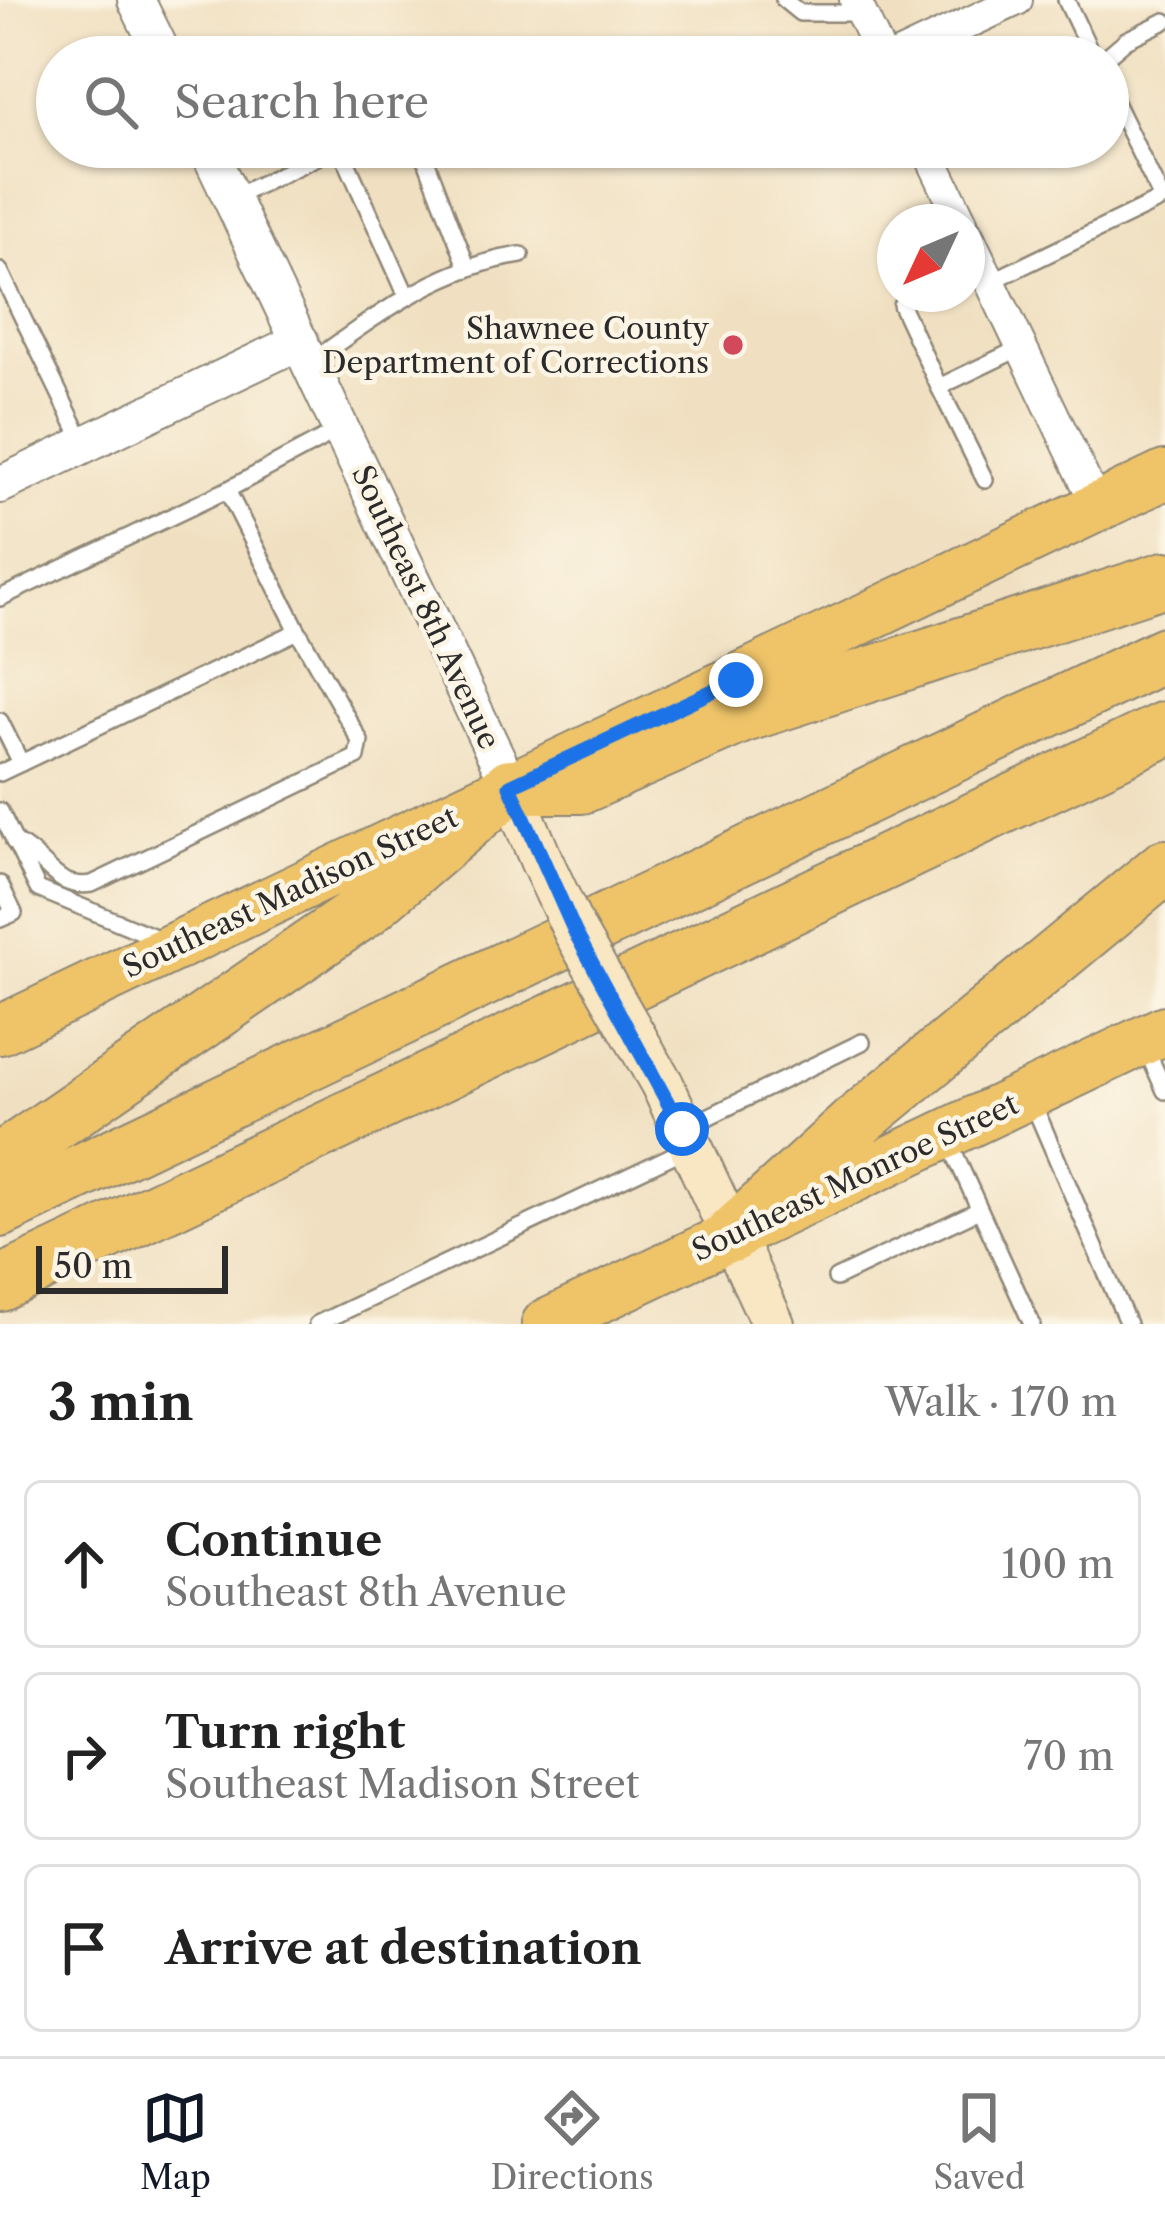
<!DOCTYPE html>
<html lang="en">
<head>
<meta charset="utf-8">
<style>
	:root { --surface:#fff; --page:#f6f6f6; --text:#222; --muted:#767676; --line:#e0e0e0; --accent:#111827 }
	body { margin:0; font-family:"Libre Caslon Text",serif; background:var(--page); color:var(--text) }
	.compass { position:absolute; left:877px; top:204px; width:108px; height:108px; border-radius:50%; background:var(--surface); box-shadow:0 3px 9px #0004; rotate:226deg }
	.scale { position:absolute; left:36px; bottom:30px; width:192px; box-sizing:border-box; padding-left:12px; border:6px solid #2b2b2b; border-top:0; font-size:33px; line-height:42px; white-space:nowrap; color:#2b2b2b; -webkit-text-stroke:9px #fcf5e5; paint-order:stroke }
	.stop { position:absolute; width:36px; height:36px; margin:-27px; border:9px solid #1a73e8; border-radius:50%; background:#fff }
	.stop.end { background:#1a73e8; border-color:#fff; box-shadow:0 3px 12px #0008 }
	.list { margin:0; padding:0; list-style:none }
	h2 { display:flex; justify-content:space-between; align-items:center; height:156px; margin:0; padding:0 48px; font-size:51px }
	h2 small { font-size:39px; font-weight:400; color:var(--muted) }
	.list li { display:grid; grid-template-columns:78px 1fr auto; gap:36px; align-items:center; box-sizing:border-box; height:168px; margin:0 24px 24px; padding:0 24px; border:3px solid var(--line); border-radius:18px }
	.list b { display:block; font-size:45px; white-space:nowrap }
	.list p { margin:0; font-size:39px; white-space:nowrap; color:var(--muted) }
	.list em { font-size:39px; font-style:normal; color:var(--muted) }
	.icon { flex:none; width:66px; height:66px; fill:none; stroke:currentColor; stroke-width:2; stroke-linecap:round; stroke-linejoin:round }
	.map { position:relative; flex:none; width:1165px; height:1324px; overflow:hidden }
	.search { position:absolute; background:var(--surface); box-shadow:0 3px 9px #0004; left:36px; right:36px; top:36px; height:132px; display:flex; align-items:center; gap:30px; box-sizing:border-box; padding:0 42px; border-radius:66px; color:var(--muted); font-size:45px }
	.sheet { height:732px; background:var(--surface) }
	nav { display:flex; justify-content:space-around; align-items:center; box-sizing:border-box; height:168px; border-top:3px solid var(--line); background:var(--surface); font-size:33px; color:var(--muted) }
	nav a { display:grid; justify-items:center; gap:6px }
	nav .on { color:var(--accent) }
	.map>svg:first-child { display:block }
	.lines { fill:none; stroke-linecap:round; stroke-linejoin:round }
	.service-casing { stroke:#8e8676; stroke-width:20 }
	.minor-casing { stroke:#8e8676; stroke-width:34 }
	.tertiary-casing { stroke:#8e8676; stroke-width:40 }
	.secondary-casing { stroke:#8e8676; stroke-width:46 }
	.primary-casing { stroke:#8e8676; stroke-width:52 }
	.motorway-casing { stroke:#8e8676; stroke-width:58 }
	.service { stroke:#fff; stroke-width:15 }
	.minor { stroke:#fff; stroke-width:30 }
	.tertiary { stroke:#fff; stroke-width:36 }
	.secondary { stroke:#f9e7c3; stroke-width:42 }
	.primary { stroke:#efc469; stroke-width:48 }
	.motorway { stroke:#efc469; stroke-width:54 }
	.secondary-bridge-casing { stroke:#8e8676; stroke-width:46; stroke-linecap:butt }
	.secondary-bridge { stroke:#f9e7c3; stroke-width:42 }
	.route { stroke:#1a73e8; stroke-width:15 }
	.poi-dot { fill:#d1495b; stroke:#fcf5e5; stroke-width:4.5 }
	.labels { text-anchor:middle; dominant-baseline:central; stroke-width:9; stroke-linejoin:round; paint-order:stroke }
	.poi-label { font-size:30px; fill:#2b2b2b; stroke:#fcf5e5; text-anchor:end }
	.street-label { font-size:30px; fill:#2b2b2b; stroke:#fcf5e5 }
</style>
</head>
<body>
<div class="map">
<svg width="1165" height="1324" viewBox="0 0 1165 1324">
	<rect width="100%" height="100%" fill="#fcf5e5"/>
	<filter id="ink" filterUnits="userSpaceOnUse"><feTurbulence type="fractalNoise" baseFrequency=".00833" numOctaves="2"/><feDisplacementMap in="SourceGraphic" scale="24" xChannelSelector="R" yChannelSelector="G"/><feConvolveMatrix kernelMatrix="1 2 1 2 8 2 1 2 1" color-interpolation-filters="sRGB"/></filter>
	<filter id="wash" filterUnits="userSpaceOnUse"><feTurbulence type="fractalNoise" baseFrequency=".004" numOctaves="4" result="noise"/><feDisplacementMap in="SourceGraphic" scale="48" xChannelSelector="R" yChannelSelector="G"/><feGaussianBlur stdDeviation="2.7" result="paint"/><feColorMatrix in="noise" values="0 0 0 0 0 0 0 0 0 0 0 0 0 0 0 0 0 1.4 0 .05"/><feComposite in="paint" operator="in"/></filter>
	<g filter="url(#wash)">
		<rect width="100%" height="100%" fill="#f0e0c1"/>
	</g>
	<g filter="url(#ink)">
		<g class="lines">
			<g class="service-casing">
				<g id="service">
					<path d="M784,0L800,13H861"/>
					<path d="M1066,0L1093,57"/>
					<path d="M1106,57L1126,40L1165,21"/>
					<path d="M340,147L406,294"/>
					<path d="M421,147L468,269"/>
					<path d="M232,198L338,147"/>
					<path d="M0,271L83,442"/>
					<path d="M990,282L1162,199L1108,88"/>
					<path d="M901,305L939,387"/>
					<path d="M310,363C376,316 439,267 521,255"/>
					<path d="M985,480L939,387L1022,347"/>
					<path d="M227,490L339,430"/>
					<path d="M0,598L227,490L298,631L0,773"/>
					<path d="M0,721L21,763"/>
					<path d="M0,811L38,889L162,940"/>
					<path d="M14,842C47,856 52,890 92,884L357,757L360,741L298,631"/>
					<path d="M0,884L14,913L0,919"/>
					<path d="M1146,1049L1165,1091"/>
					<path d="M1032,1101L1128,1324"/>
					<path d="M687,1127L862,1042"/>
					<path d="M949,1142L1032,1324"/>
					<path d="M836,1278L979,1210"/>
					<path d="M317,1324L688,1148"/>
				</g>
			</g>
			<g class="minor-casing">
				<g id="minor">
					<path d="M855,0L882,57"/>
					<path d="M896,57L1017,0"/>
					<path d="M926,147L962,222"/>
					<path d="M967,233L1098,508"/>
				</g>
			</g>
			<g class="tertiary-casing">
				<g id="tertiary">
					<path d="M136,0L164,57"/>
					<path d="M207,147L510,786"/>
					<path d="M0,485L300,341"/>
				</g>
			</g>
			<g class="secondary-casing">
				<g id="secondary">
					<path d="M510,786L542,862"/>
					<path d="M662,1084L773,1324"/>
				</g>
			</g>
			<g class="primary-casing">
				<g id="primary">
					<path d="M0,1030L1165,475"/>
					<path d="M546,1324L1165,1030"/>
				</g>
			</g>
			<g class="motorway-casing">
				<g id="motorway">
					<path d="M0,1161L366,909L510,786H582L741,716L1165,579"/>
					<path d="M0,1210L1165,654"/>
					<path d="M732,1235L855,1123L1165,867"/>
					<path d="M0,1284L1165,729"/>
				</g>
			</g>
			<use href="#service" class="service"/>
			<use href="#minor" class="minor"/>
			<use href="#tertiary" class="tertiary"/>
			<use href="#secondary" class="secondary"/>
			<use href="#primary" class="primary"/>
			<use href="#motorway" class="motorway"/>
			<g class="secondary-bridge-casing">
				<path id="secondary-bridge" d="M542,862L575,932L662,1084"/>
			</g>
			<use href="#secondary-bridge" class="secondary-bridge"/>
		</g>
	</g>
	<g class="lines" filter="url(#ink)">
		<path class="route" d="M682,1129L575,932L510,786L736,680"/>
	</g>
	<circle class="poi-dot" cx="733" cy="345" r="12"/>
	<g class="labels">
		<g class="poi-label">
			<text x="709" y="328">Shawnee County<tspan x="709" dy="34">Department of Corrections</tspan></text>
		</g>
		<g class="street-label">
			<text transform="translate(426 607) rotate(65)">Southeast 8th Avenue</text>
			<text transform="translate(290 892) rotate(-25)">Southeast Madison Street</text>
			<text transform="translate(855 1177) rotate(-25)">Southeast Monroe Street</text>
		</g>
	</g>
</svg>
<svg class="compass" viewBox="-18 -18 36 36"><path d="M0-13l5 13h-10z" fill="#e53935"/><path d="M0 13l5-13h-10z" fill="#767676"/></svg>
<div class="scale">50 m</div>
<div class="stop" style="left:682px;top:1129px"></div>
<div class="stop end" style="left:736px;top:680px"></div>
<div class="search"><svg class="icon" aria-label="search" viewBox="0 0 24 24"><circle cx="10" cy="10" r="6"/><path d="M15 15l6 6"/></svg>Search here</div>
</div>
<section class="sheet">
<h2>3 min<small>Walk · 170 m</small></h2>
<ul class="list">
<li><svg class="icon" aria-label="ahead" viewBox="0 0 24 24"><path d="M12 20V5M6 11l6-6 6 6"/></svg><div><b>Continue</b><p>Southeast 8th Avenue</p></div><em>100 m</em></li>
<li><svg class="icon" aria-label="right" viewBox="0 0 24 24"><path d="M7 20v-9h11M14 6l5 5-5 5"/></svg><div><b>Turn right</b><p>Southeast Madison Street</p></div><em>70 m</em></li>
<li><svg class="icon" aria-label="arrive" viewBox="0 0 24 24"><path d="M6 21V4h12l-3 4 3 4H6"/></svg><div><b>Arrive at destination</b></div></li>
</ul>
</section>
<nav>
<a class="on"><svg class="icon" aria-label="map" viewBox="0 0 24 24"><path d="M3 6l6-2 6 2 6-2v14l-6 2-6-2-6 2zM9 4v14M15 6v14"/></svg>Map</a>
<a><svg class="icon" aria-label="directions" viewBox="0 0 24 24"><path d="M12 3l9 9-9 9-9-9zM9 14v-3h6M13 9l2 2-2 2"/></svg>Directions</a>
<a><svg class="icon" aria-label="saved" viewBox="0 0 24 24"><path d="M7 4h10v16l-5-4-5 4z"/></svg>Saved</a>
</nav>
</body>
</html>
